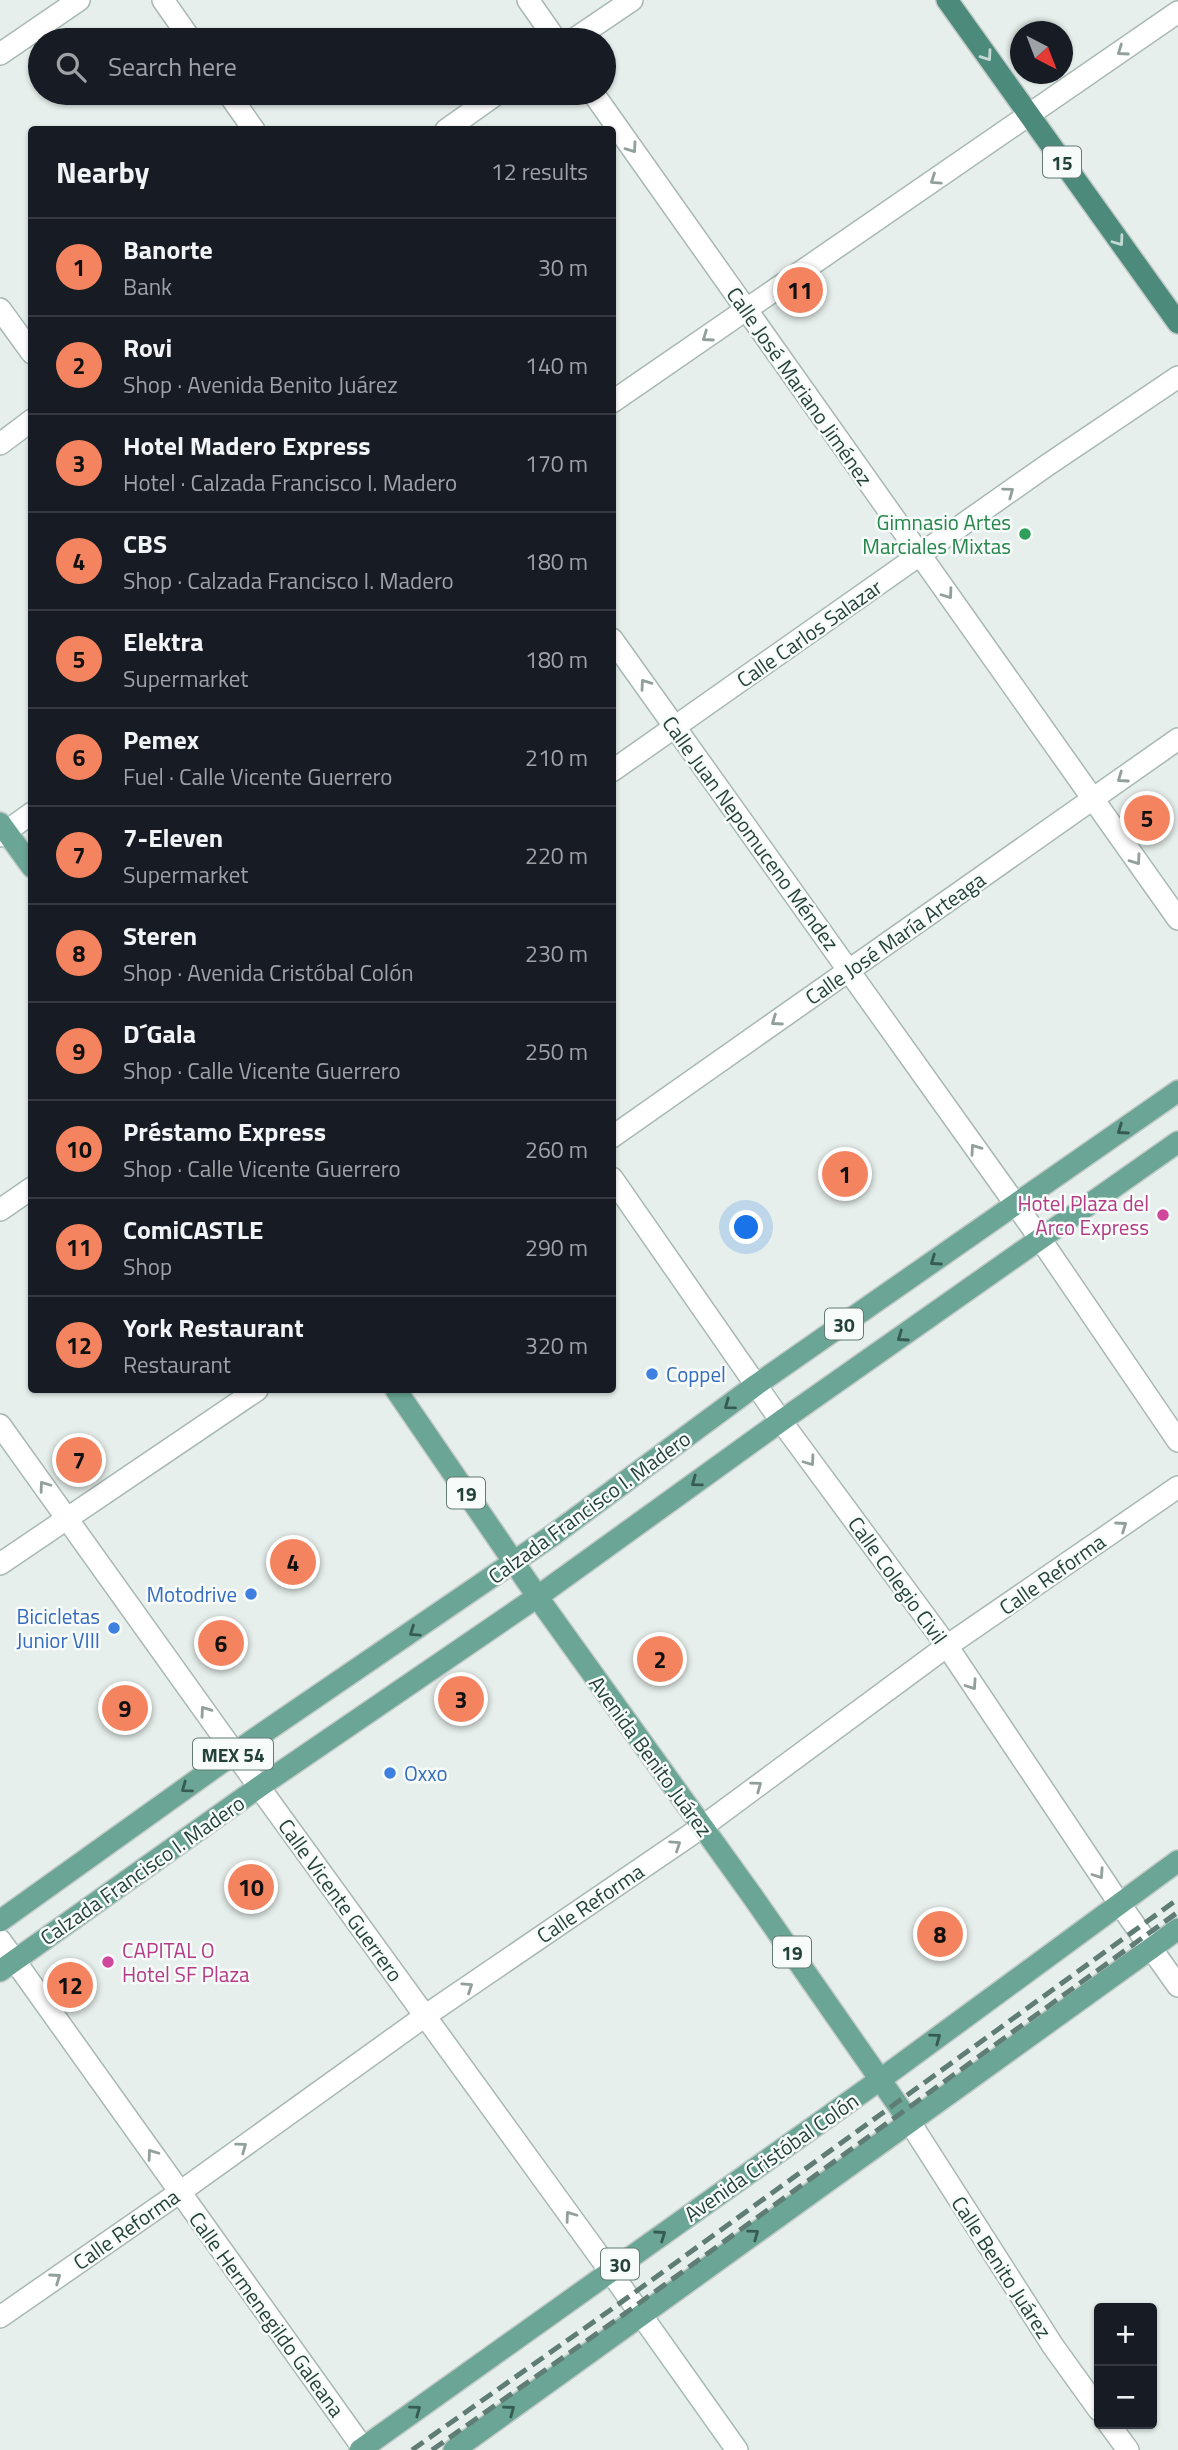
<!DOCTYPE html>
<html lang="en">
<head>
<meta charset="utf-8">
<style>
	:root { --surface:#171b24; --page:#242831; --text:#f1f3f6; --muted:#9ea1a6; --line:#363941; --accent:#f4845f }
	body { margin:0; font-family:"Titillium Web",sans-serif; background:var(--page); color:var(--text) }
	.controls { position:absolute; right:21px; bottom:21px; display:grid; overflow:hidden; border-radius:7px; box-shadow:0 2px 5px #0004 }
	.controls button { width:63px; height:63px; display:grid; place-items:center; padding:0; border:0; border-bottom:2px solid var(--line); background:var(--surface); color:var(--text); font:35px sans-serif }
	.compass { position:absolute; left:1010px; top:21px; width:63px; height:63px; border-radius:50%; background:var(--surface); box-shadow:0 2px 5px #0004; rotate:138deg }
	.you { position:absolute; left:747px; top:1228px; width:24px; height:24px; margin:-18px; border:5px solid #fff; border-radius:50%; background:#1a73e8; box-shadow:0 0 0 10px #1a73e833 }
	.badge { display:grid; place-items:center; width:46px; height:46px; border-radius:50%; background:var(--accent); color:#111; font-size:23px; font-weight:700 }
	.pin { position:absolute; translate:-50% -50%; border:4px solid #fff; box-shadow:0 2px 7px #0006 }
	.list { margin:0; padding:0; list-style:none }
	h2 { display:flex; justify-content:space-between; align-items:center; height:91px; margin:0; padding:0 28px; font-size:30px }
	h2 small { font-size:23px; font-weight:400; color:var(--muted) }
	.list li { display:grid; grid-template-columns:46px 1fr auto; gap:21px; align-items:center; box-sizing:border-box; height:98px; padding:0 28px; border-top:2px solid var(--line) }
	.list b { display:block; font-size:26px; white-space:nowrap }
	.list p { margin:0; font-size:23px; white-space:nowrap; color:var(--muted) }
	.list em { font-size:23px; font-style:normal; color:var(--muted) }
	.icon { flex:none; width:38px; height:38px; fill:none; stroke:currentColor; stroke-width:2; stroke-linecap:round; stroke-linejoin:round }
	.map { position:relative; flex:none; width:1178px; height:2450px; overflow:hidden }
	.search { position:absolute; background:var(--surface); box-shadow:0 2px 5px #0004; left:28px; top:28px; width:588px; height:77px; display:flex; align-items:center; gap:18px; box-sizing:border-box; padding:0 24px; border-radius:38px; color:var(--muted); font-size:26px }
	.panel { position:absolute; background:var(--surface); box-shadow:0 2px 5px #0004; left:28px; top:126px; width:588px; height:1267px; border-radius:7px }
	.map>svg:first-child { display:block }
	.lines { fill:none; stroke-linecap:round; stroke-linejoin:round }
	.minor-casing { stroke:#a8b8b2; stroke-width:24 }
	.tertiary-casing { stroke:#a8b8b2; stroke-width:24 }
	.secondary-casing { stroke:#a4bbb3; stroke-width:24 }
	.primary-casing { stroke:#c2cac8; stroke-width:24 }
	.trunk-casing { stroke:#c2cac8; stroke-width:24 }
	.minor { stroke:#fff; stroke-width:21 }
	.tertiary { stroke:#fff; stroke-width:21 }
	.secondary { stroke:#fff; stroke-width:21 }
	.primary { stroke:#6aa596; stroke-width:21 }
	.trunk { stroke:#4c8a7c; stroke-width:21 }
	.rail { stroke:#5f7d75; stroke-width:5; stroke-dasharray:14 7; stroke-linecap:butt }
	.oneway { stroke:#92a09c }
	.oneway2 { stroke:#c4d9d4 }
	.oneway3 { stroke:#365b51 }
	.leisure-dot { fill:#2e9e5b; stroke:#f7fbf9; stroke-width:2.5 }
	.hotel-dot { fill:#d1479c; stroke:#f7fbf9; stroke-width:2.5 }
	.shop-dot { fill:#3f7fe0; stroke:#f7fbf9; stroke-width:2.5 }
	.labels { text-anchor:middle; dominant-baseline:central; stroke-width:5; stroke-linejoin:round; paint-order:stroke }
	.shield { fill:#f7fbf9; stroke:#637a73; stroke-width:2 }
	.shield-label { font-size:19px; font-weight:bold; fill:#24423a }
	.street-label { font-size:21px; fill:#24423a; stroke:#f7fbf9 }
	.leisure-label { font-size:21px; fill:#27864d; stroke:#f7fbf9; text-anchor:end }
	.hotel-label { font-size:21px; fill:#b23c85; stroke:#f7fbf9; text-anchor:end }
	.shop-label { font-size:21px; fill:#366cbe; stroke:#f7fbf9; text-anchor:start }
</style>
</head>
<body>
<div class="map">
<svg width="1178" height="2450" viewBox="0 0 1178 2450">
	<rect width="100%" height="100%" fill="#e6efeb"/>
	<g class="lines">
		<g class="minor-casing">
			<g id="minor">
				<path d="M163,0L191,40"/>
				<path d="M528,0L556,40"/>
				<path d="M228,93L254,130"/>
				<path d="M593,93L1178,919"/>
				<path d="M0,309L32,353"/>
				<path d="M612,402L1178,12"/>
				<path d="M612,639L1041,1240L1178,1441"/>
				<path d="M0,836L32,813"/>
				<path d="M612,1178L781,1421L947,1646L1119,1903L1178,1986"/>
				<path d="M0,1564L257,1390"/>
				<path d="M0,1940L363,2448"/>
				<path d="M909,2121L1053,2346L1099,2410"/>
				<path d="M1109,2424L1128,2450"/>
			</g>
		</g>
		<g class="tertiary-casing">
			<g id="tertiary">
				<path d="M573,40L632,0"/>
				<path d="M0,54L79,0"/>
				<path d="M446,130L498,93"/>
				<path d="M0,444L32,420"/>
				<path d="M612,771L1046,466L1178,377"/>
				<path d="M612,1137L1178,739"/>
				<path d="M0,1210L32,1188"/>
				<path d="M0,1425L259,1787L610,2271"/>
				<path d="M0,2317L180,2192L425,2016L702,1827L947,1646L1178,1487"/>
			</g>
		</g>
		<g class="secondary-casing">
			<path id="secondary" d="M610,2271L737,2450"/>
		</g>
		<g class="primary-casing">
			<g id="primary">
				<path d="M0,823L32,867"/>
				<path d="M396,1390L546,1609L753,1897L909,2121"/>
				<path d="M0,1921L253,1740L553,1535L756,1385L1178,1091"/>
				<path d="M0,1971L259,1787L537,1597L781,1421L1178,1142"/>
				<path d="M360,2450L881,2079L1178,1861"/>
				<path d="M454,2450L1178,1929"/>
			</g>
		</g>
		<g class="trunk-casing">
			<path id="trunk" d="M947,0L1178,323"/>
		</g>
		<use href="#minor" class="minor"/>
		<use href="#tertiary" class="tertiary"/>
		<use href="#secondary" class="secondary"/>
		<use href="#primary" class="primary"/>
		<use href="#trunk" class="trunk"/>
		<g class="rail">
			<path d="M412,2450L609,2311L1178,1899"/>
			<path d="M432,2450L616,2320L1178,1912"/>
		</g>
	</g>
	<defs><path id="oneway-chevron" d="M-2-3.5L2.5 0L-2 3.5" fill="none" stroke-width="1.6" stroke-linecap="round" stroke-linejoin="round" transform="scale(1.75)"/></defs>
	<g class="oneway">
		<use href="#oneway-chevron" transform="translate(1122 51) rotate(145)"/>
		<use href="#oneway-chevron" transform="translate(632 148) rotate(55)"/>
		<use href="#oneway-chevron" transform="translate(935 180) rotate(146)"/>
		<use href="#oneway-chevron" transform="translate(707 337) rotate(145)"/>
		<use href="#oneway-chevron" transform="translate(1009 492) rotate(-36)"/>
		<use href="#oneway-chevron" transform="translate(948 594) rotate(54)"/>
		<use href="#oneway-chevron" transform="translate(645 684) rotate(-125)"/>
		<use href="#oneway-chevron" transform="translate(1122 778) rotate(145)"/>
		<use href="#oneway-chevron" transform="translate(1136 860) rotate(55)"/>
		<use href="#oneway-chevron" transform="translate(776 1021) rotate(145)"/>
		<use href="#oneway-chevron" transform="translate(975 1149) rotate(-125)"/>
		<use href="#oneway-chevron" transform="translate(810 1461) rotate(54)"/>
		<use href="#oneway-chevron" transform="translate(44 1486) rotate(-126)"/>
		<use href="#oneway-chevron" transform="translate(1122 1526) rotate(-35)"/>
		<use href="#oneway-chevron" transform="translate(972 1685) rotate(56)"/>
		<use href="#oneway-chevron" transform="translate(205 1711) rotate(-125)"/>
		<use href="#oneway-chevron" transform="translate(757 1786) rotate(-36)"/>
		<use href="#oneway-chevron" transform="translate(676 1845) rotate(-34)"/>
		<use href="#oneway-chevron" transform="translate(1099 1874) rotate(56)"/>
		<use href="#oneway-chevron" transform="translate(468 1987) rotate(-34)"/>
		<use href="#oneway-chevron" transform="translate(242 2147) rotate(-36)"/>
		<use href="#oneway-chevron" transform="translate(152 2154) rotate(-126)"/>
		<use href="#oneway-chevron" transform="translate(570 2216) rotate(-126)"/>
		<use href="#oneway-chevron" transform="translate(56 2278) rotate(-35)"/>
	</g>
	<g class="oneway2">
		<use href="#oneway-chevron" transform="translate(987 56) rotate(55)"/>
		<use href="#oneway-chevron" transform="translate(1119 241) rotate(54)"/>
	</g>
	<g class="oneway3">
		<use href="#oneway-chevron" transform="translate(1122 1130) rotate(145)"/>
		<use href="#oneway-chevron" transform="translate(935 1261) rotate(145)"/>
		<use href="#oneway-chevron" transform="translate(902 1337) rotate(145)"/>
		<use href="#oneway-chevron" transform="translate(729 1405) rotate(144)"/>
		<use href="#oneway-chevron" transform="translate(696 1482) rotate(144)"/>
		<use href="#oneway-chevron" transform="translate(414 1632) rotate(146)"/>
		<use href="#oneway-chevron" transform="translate(186 1788) rotate(144)"/>
		<use href="#oneway-chevron" transform="translate(936 2038) rotate(-36)"/>
		<use href="#oneway-chevron" transform="translate(754 2234) rotate(-36)"/>
		<use href="#oneway-chevron" transform="translate(661 2235) rotate(-35)"/>
		<use href="#oneway-chevron" transform="translate(416 2410) rotate(-36)"/>
		<use href="#oneway-chevron" transform="translate(510 2410) rotate(-36)"/>
	</g>
	<circle class="leisure-dot" cx="1025" cy="534" r="7"/>
	<g class="hotel-dot">
		<circle cx="1163" cy="1215" r="7"/>
		<circle cx="108" cy="1962" r="7"/>
	</g>
	<g class="shop-dot">
		<circle cx="652" cy="1374" r="7"/>
		<circle cx="251" cy="1594" r="7"/>
		<circle cx="114" cy="1628" r="7"/>
		<circle cx="390" cy="1773" r="7"/>
	</g>
	<g class="labels">
		<g class="shield">
			<rect x="1043" y="146.5" width="38" height="31" rx="5"/>
			<rect x="825" y="1308.5" width="38" height="31" rx="5"/>
			<rect x="447" y="1477.5" width="38" height="31" rx="5"/>
			<rect x="193" y="1738.5" width="80" height="31" rx="5"/>
			<rect x="773" y="1936.5" width="38" height="31" rx="5"/>
			<rect x="601" y="2248.5" width="38" height="31" rx="5"/>
		</g>
		<g class="shield-label">
			<text x="1062" y="162">15</text>
			<text x="844" y="1324">30</text>
			<text x="466" y="1493">19</text>
			<text x="233" y="1754">MEX 54</text>
			<text x="792" y="1952">19</text>
			<text x="620" y="2264">30</text>
		</g>
		<g class="street-label">
			<text transform="translate(800 386) rotate(55)">Calle José Mariano Jiménez</text>
			<text transform="translate(809 633) rotate(-35)">Calle Carlos Salazar</text>
			<text transform="translate(751 833) rotate(54)">Calle Juan Nepomuceno Méndez</text>
			<text transform="translate(895 938) rotate(-35)">Calle José María Arteaga</text>
			<text transform="translate(589 1507) rotate(-36)">Calzada Francisco I. Madero</text>
			<text transform="translate(1052 1574) rotate(-35)">Calle Reforma</text>
			<text transform="translate(898 1580) rotate(54)">Calle Colegio Civil</text>
			<text transform="translate(651 1756) rotate(54)">Avenida Benito Juárez</text>
			<text transform="translate(142 1870) rotate(-35)">Calzada Francisco I. Madero</text>
			<text transform="translate(341 1900) rotate(54)">Calle Vicente Guerrero</text>
			<text transform="translate(590 1903) rotate(-34)">Calle Reforma</text>
			<text transform="translate(771 2157) rotate(-35)">Avenida Cristóbal Colón</text>
			<text transform="translate(126 2229) rotate(-35)">Calle Reforma</text>
			<text transform="translate(1002 2267) rotate(57)">Calle Benito Juárez</text>
			<text transform="translate(267 2314) rotate(54)">Calle Hermenegildo Galeana</text>
		</g>
		<g class="leisure-label">
			<text x="1011" y="522">Gimnasio Artes<tspan x="1011" dy="24">Marciales Mixtas</tspan></text>
		</g>
		<g class="hotel-label">
			<text x="1149" y="1203">Hotel Plaza del<tspan x="1149" dy="24">Arco Express</tspan></text>
			<text x="122" y="1950" text-anchor="start">CAPITAL O<tspan x="122" dy="24">Hotel SF Plaza</tspan></text>
		</g>
		<g class="shop-label">
			<text x="666" y="1374">Coppel</text>
			<text x="237" y="1594" text-anchor="end">Motodrive</text>
			<text x="100" y="1616" text-anchor="end">Bicicletas<tspan x="100" dy="24">Junior VIII</tspan></text>
			<text x="404" y="1773">Oxxo</text>
		</g>
	</g>
</svg>
<div class="controls">
<button>+</button>
<button>−</button>
</div>
<svg class="compass" viewBox="-18 -18 36 36"><path d="M0-13l5 13h-10z" fill="#e53935"/><path d="M0 13l5-13h-10z" fill="#9ea1a6"/></svg>
<div class="you"></div>
<div class="pin badge" style="left:845px;top:1174px">1</div>
<div class="pin badge" style="left:660px;top:1659px">2</div>
<div class="pin badge" style="left:461px;top:1699px">3</div>
<div class="pin badge" style="left:293px;top:1562px">4</div>
<div class="pin badge" style="left:1147px;top:818px">5</div>
<div class="pin badge" style="left:221px;top:1643px">6</div>
<div class="pin badge" style="left:79px;top:1460px">7</div>
<div class="pin badge" style="left:940px;top:1934px">8</div>
<div class="pin badge" style="left:125px;top:1708px">9</div>
<div class="pin badge" style="left:251px;top:1887px">10</div>
<div class="pin badge" style="left:800px;top:290px">11</div>
<div class="pin badge" style="left:70px;top:1985px">12</div>
<div class="search"><svg class="icon" aria-label="search" viewBox="0 0 24 24"><circle cx="10" cy="10" r="6"/><path d="M15 15l6 6"/></svg>Search here</div>
<section class="panel">
<h2>Nearby<small>12 results</small></h2>
<ul class="list">
<li><span class="badge">1</span><div><b>Banorte</b><p>Bank</p></div><em>30 m</em></li>
<li><span class="badge">2</span><div><b>Rovi</b><p>Shop · Avenida Benito Juárez</p></div><em>140 m</em></li>
<li><span class="badge">3</span><div><b>Hotel Madero Express</b><p>Hotel · Calzada Francisco I. Madero</p></div><em>170 m</em></li>
<li><span class="badge">4</span><div><b>CBS</b><p>Shop · Calzada Francisco I. Madero</p></div><em>180 m</em></li>
<li><span class="badge">5</span><div><b>Elektra</b><p>Supermarket</p></div><em>180 m</em></li>
<li><span class="badge">6</span><div><b>Pemex</b><p>Fuel · Calle Vicente Guerrero</p></div><em>210 m</em></li>
<li><span class="badge">7</span><div><b>7-Eleven</b><p>Supermarket</p></div><em>220 m</em></li>
<li><span class="badge">8</span><div><b>Steren</b><p>Shop · Avenida Cristóbal Colón</p></div><em>230 m</em></li>
<li><span class="badge">9</span><div><b>D´Gala</b><p>Shop · Calle Vicente Guerrero</p></div><em>250 m</em></li>
<li><span class="badge">10</span><div><b>Préstamo Express</b><p>Shop · Calle Vicente Guerrero</p></div><em>260 m</em></li>
<li><span class="badge">11</span><div><b>ComiCASTLE</b><p>Shop</p></div><em>290 m</em></li>
<li><span class="badge">12</span><div><b>York Restaurant</b><p>Restaurant</p></div><em>320 m</em></li>
</ul>
</section>
</div>
</body>
</html>
